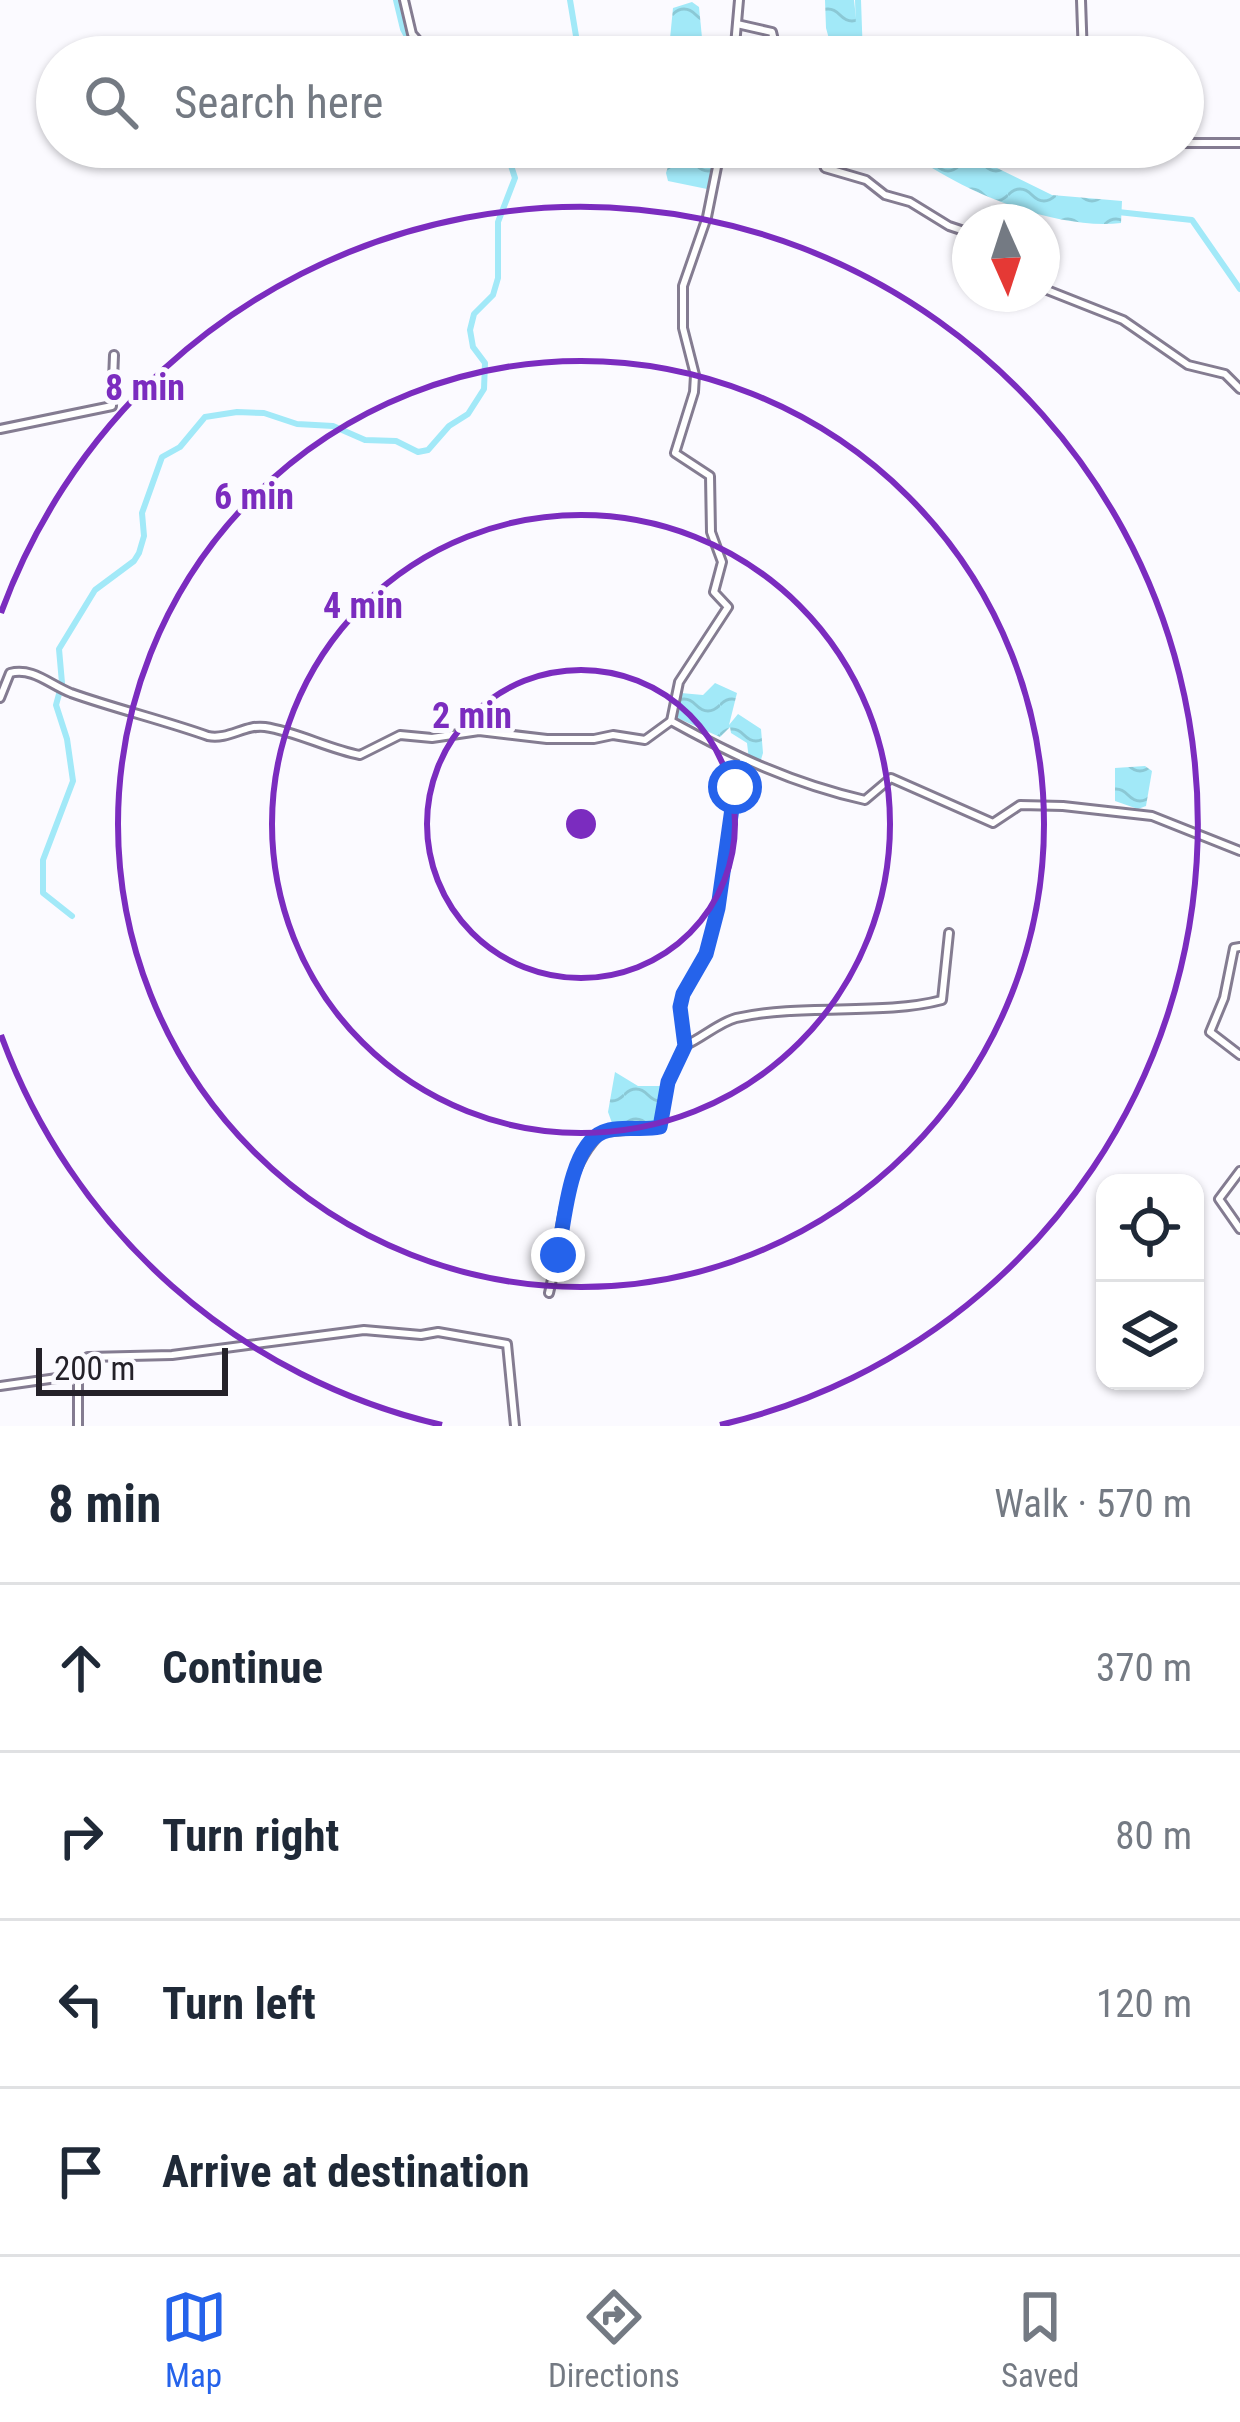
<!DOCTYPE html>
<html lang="en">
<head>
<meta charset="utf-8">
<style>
	:root { --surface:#fff; --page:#f2f2f3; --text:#1f2937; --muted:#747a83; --line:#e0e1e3; --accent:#2563eb }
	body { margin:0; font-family:"Roboto Condensed",sans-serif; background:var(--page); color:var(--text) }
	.controls { position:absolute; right:36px; bottom:36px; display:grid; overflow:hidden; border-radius:24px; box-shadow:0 3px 9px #0004 }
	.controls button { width:108px; height:108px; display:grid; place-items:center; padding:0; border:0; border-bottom:3px solid var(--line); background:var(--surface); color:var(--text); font:60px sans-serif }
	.compass { position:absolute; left:952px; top:204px; width:108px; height:108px; border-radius:50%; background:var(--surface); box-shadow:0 3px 9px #0004; rotate:177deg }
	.scale { position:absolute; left:36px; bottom:30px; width:192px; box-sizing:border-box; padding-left:12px; border:6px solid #242129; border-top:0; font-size:33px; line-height:42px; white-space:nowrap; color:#242129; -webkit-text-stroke:9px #fbfaff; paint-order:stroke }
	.stop { position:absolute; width:36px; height:36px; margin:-27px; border:9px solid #2563eb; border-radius:50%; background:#fff }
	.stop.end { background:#2563eb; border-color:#fff; box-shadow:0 3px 12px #0008 }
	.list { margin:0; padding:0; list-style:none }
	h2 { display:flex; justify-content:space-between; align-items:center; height:156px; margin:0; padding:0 48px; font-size:51px }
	h2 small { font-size:39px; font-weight:400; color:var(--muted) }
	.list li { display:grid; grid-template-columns:78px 1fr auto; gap:36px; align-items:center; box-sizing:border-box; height:168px; padding:0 48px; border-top:3px solid var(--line) }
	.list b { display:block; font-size:45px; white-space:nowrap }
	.list em { font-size:39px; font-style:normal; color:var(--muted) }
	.icon { flex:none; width:66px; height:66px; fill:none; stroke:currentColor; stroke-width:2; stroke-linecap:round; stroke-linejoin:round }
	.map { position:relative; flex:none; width:1240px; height:1426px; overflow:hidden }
	.search { position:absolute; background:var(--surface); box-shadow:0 3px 9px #0004; left:36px; right:36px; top:36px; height:132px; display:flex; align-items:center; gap:30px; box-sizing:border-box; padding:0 42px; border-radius:66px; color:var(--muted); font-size:45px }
	.sheet { height:828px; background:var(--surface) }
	nav { display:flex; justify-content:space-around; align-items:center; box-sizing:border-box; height:168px; border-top:3px solid var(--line); background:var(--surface); font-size:33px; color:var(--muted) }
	nav a { display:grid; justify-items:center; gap:6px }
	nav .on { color:var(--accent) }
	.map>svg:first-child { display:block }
	.water { fill:url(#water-waves) }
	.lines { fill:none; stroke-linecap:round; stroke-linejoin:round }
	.canal { stroke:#a2e9f8; stroke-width:6 }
	.street-casing { stroke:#847c91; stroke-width:12 }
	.street { stroke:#fff; stroke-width:6 }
	.route { stroke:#2563eb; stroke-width:15 }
	.ring { fill:none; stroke:#7b2cbf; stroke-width:6 }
	.centre { fill:#7b2cbf; stroke:#fbfaff; stroke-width:6 }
	.ring-label { font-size:36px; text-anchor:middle; font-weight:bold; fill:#7b2cbf; stroke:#fbfaff; stroke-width:10; stroke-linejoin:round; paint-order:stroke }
</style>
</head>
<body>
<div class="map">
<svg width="1240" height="1426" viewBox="0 0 1240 1426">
	<defs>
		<pattern id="water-waves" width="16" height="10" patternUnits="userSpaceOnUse" patternTransform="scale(3)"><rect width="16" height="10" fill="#a2e9f8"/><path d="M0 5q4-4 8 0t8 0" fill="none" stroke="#8bc8d5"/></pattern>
	</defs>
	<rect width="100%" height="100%" fill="#fbfaff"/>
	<g class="water">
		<path d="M825,0H854L858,36L865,57H834L826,28Z"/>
		<path d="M692,2L699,7L703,48L697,55L678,57L669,49L673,8Z"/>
		<path d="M674,147H718L707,189L668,181L666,173Z"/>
		<path d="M903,147H954L1052,195L1122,201L1121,223C1055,231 953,189 903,147Z"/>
		<path d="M715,683L737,693L729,725L738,714L761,729L763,753L760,763L749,760L747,743L731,733L730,727L720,737L675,717L681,693L703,695Z"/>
		<path d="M1145,766L1152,771L1146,806L1138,809L1115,801V768Z"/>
		<path d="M615,1072L638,1086H662L659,1125L631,1128L612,1123L608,1112Z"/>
	</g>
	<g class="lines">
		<g class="canal">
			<path d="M396,0L403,29L418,57"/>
			<path d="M858,0L860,57"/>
			<path d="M570,57L576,36L570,0"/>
			<path d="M1118,212L1192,220L1240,289"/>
			<path d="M72,916L43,893V860L73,781L67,739L56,705L62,683L59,649L95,590L134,561L139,553L144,536L142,513L162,457L180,447L205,417L237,412L264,413L297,424L333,426L365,440L396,441L418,452L428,450L449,426L468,414L484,389L485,363L473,347L470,330L474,314L493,295L498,278V222L515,178L505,147"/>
		</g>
		<g class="street-casing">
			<g id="street">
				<path d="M404,0L412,34L432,57"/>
				<path d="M1081,0L1083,57"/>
				<path d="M737,24L772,32L778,57"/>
				<path d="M734,57L739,0"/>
				<path d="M1183,143H1240"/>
				<path d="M816,147L825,168L866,180L885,195L910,202L949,226L970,233"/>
				<path d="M1042,288L1123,320L1188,365L1225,374L1240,389"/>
				<path d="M0,429L112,406L114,355"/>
				<path d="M0,698L10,673C33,667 50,685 71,693C116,709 163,720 208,736C229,740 245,724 265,727C298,732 328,749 360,755L400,735L432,738L479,731L547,739H594L613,735L645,740L671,721C734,756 794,784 865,800L891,778L993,823L1020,805L1063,806L1152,816L1240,851"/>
				<path d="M671,721L679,682L728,607L714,592L722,562L711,532L710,476L675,453L694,392L695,375L683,328V286L707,217L721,147"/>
				<path d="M1240,947L1234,948L1224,998L1210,1032L1240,1055"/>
				<path d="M686,1045C702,1038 720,1022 736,1018C801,1003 882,1016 942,1000L949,933"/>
				<path d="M1240,1171L1219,1199L1240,1229"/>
				<path d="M549,1293C562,1240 560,1171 602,1132L660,1127L668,1082L685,1046L680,1007L683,994L707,954L718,908L735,787L743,761"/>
				<path d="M78,1376V1426"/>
				<path d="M0,1386L78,1375L88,1357L172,1355L364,1330L421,1335L438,1332L507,1344L515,1426"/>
			</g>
		</g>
		<use href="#street" class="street"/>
	</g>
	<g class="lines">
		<path class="route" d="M558,1255C564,1224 569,1146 603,1132C619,1125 642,1131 660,1127L668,1082L685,1046L680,1007L683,994L706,954L718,908L735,787"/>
	</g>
	<g class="ring">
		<circle cx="581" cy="824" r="154"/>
		<circle cx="581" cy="824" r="309"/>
		<circle cx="581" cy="824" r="463"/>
		<path d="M442 1425A617 617 0 0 1 1 1035M1 613A617 617 0 1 1 720 1425"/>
	</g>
	<circle cx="581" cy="824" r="18" class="centre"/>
	<g class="ring-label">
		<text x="145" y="400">8 min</text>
		<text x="254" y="509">6 min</text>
		<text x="363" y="618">4 min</text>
		<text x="472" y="728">2 min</text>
	</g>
</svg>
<div class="controls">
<button><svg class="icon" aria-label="locate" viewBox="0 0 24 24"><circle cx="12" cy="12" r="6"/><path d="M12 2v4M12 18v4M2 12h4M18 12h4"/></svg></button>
<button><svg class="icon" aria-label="layers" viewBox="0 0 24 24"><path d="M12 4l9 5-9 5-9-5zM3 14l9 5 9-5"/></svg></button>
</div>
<svg class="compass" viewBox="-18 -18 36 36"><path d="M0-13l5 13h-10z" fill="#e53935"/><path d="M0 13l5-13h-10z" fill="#747a83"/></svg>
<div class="scale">200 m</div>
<div class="stop" style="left:735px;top:787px"></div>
<div class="stop end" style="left:558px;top:1255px"></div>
<div class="search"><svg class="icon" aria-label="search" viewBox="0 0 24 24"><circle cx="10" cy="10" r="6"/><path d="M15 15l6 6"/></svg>Search here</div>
</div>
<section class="sheet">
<h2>8 min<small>Walk · 570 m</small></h2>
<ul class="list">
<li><svg class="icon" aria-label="ahead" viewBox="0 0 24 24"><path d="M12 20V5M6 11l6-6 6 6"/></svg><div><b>Continue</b></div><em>370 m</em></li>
<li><svg class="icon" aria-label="right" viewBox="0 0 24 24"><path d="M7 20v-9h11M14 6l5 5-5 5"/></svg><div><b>Turn right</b></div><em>80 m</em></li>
<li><svg class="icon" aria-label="left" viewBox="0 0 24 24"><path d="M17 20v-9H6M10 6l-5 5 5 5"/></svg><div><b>Turn left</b></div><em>120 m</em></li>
<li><svg class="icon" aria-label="arrive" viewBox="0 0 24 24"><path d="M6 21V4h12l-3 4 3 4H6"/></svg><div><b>Arrive at destination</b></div></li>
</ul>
</section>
<nav>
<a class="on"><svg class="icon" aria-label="map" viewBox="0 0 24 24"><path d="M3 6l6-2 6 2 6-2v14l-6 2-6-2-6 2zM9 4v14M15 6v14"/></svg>Map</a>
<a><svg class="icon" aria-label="directions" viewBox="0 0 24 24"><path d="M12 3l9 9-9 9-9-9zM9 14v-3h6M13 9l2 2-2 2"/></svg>Directions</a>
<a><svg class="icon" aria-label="saved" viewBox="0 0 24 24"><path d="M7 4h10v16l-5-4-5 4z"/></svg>Saved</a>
</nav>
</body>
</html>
